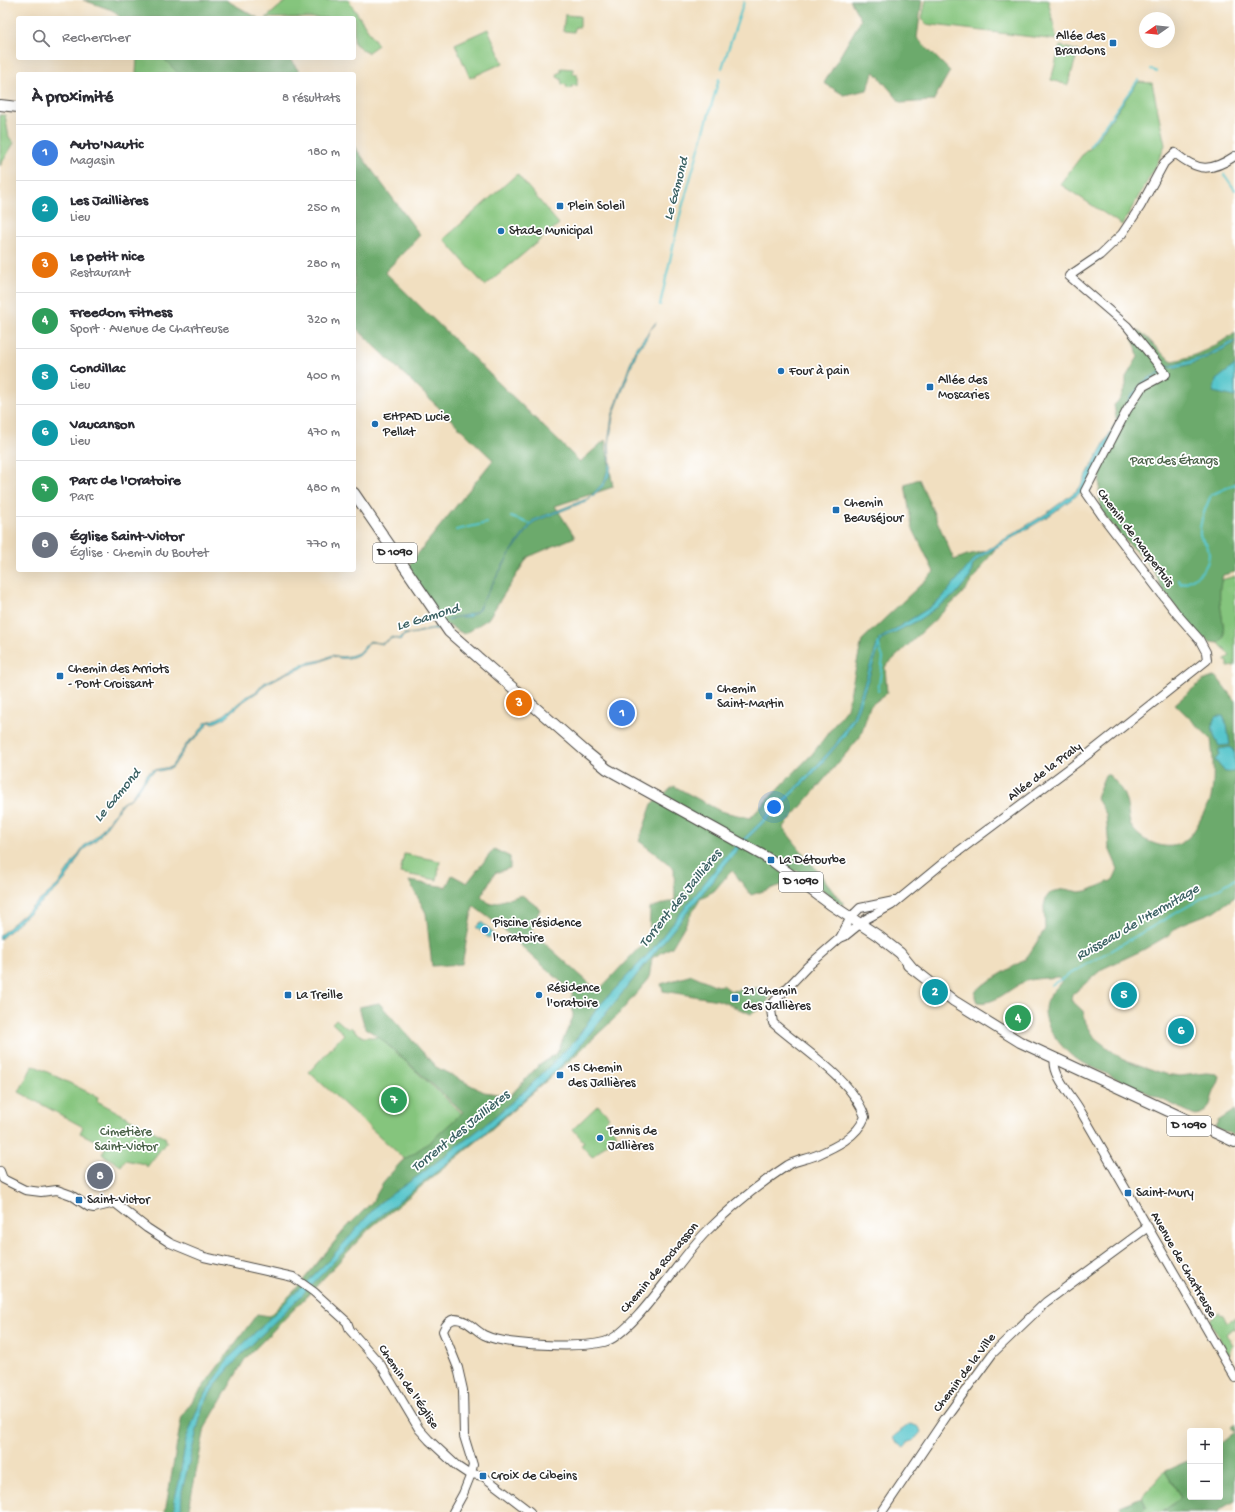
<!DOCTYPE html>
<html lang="fr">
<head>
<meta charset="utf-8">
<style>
	:root { --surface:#fff; --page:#f2f2f3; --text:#2b2b33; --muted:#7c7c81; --line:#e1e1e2; --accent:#1f6fb2 }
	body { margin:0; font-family:"Gochi Hand",sans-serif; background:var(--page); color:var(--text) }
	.controls { position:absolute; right:12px; bottom:12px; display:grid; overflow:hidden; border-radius:4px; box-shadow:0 4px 16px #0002 }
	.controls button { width:36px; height:36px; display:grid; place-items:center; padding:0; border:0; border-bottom:1px solid var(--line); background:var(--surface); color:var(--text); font:20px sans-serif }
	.compass { position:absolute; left:1139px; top:12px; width:36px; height:36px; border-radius:50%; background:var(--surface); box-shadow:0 4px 16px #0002; rotate:256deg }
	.you { position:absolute; left:774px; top:807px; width:14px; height:14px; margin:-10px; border:3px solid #fff; border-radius:50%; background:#1a73e8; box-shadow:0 0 0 6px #1a73e833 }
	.badge { display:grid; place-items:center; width:26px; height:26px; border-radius:50%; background:var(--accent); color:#fff; font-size:13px; font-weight:700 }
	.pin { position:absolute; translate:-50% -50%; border:2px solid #fff; box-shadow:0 1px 4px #0006 }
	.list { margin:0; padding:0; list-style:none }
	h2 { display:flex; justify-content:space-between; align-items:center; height:52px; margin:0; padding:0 16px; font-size:17px }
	h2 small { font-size:13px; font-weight:400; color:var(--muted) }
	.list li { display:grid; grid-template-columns:26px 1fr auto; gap:12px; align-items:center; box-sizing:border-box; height:56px; padding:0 16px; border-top:1px solid var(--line) }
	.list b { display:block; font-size:15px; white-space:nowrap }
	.list p { margin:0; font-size:13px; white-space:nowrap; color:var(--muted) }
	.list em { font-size:13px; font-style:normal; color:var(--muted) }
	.icon { flex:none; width:22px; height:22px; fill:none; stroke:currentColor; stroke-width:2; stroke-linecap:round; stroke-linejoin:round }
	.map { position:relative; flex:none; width:1235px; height:1512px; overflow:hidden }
	.search { position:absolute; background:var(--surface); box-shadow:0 4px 16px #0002; left:16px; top:16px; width:340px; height:44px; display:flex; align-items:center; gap:10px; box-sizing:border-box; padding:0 14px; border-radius:4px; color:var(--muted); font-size:15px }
	.panel { position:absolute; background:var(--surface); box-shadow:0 4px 16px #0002; left:16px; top:72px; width:340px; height:500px; border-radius:4px }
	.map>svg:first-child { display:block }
	.green { fill:#85c57d; stroke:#587854 }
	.forest { fill:#6caa6c; stroke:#4c6a4c }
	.water { fill:#58c6cc; stroke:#42787c }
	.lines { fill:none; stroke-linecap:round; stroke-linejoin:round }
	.stream { stroke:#58c6cc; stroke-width:2 }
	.minor-casing { stroke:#494641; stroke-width:10 }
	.major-casing { stroke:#494641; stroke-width:12 }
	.minor { stroke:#fff; stroke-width:8 }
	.major { stroke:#fff; stroke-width:10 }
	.poi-dot { fill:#1f6fb2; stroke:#fff; stroke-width:1.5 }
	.labels { text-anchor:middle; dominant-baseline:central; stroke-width:3.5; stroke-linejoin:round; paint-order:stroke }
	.shield { fill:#fff; stroke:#6b6b6b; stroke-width:1 }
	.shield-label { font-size:12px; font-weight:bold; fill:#2b2b2b }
	.poi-label { font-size:13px; fill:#2b2b2b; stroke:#fff; text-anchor:start }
	.park-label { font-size:13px; fill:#4a6148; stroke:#fff }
	.street-label { font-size:13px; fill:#2b2b2b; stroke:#fff }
	.water-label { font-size:14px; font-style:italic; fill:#3b6163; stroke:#fff }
</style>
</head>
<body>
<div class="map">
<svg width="1235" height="1512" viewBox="0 0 1235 1512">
	<rect width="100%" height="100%" fill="#fff"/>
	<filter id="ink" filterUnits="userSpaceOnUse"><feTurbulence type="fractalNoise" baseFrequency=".025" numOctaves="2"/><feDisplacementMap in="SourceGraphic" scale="8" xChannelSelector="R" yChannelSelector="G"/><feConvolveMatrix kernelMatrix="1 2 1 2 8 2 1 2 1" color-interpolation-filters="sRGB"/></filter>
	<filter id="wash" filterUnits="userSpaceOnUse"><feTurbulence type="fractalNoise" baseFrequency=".012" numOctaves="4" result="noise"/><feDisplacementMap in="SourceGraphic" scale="16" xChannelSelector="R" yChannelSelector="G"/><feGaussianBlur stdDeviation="0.9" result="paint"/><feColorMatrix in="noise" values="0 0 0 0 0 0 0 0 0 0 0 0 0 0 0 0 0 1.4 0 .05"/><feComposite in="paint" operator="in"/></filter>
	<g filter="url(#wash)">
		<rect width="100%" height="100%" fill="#f1dfc0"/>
		<g class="green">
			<path d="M287,0H348L378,45L367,53L354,43V18H266Z"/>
			<path d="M926,0H1048L1057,40L925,24L922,18Z"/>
			<path d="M565,15L580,16V27H575L574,32L563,31Z"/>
			<path d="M488,29L503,63L470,78L455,44Z"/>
			<path d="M1060,46L1078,51L1068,85L1051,80Z"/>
			<path d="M137,58H163L179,74H136Z"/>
			<path d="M561,68L573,69V74H577V86L573,85L571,89L567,88L566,85L562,84L561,79L557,77L558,73L561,72Z"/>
			<path d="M1138,82L1152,83L1165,145L1155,168L1122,225L1060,184L1086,150L1090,149Z"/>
			<path d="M0,115H5L9,137L14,143L0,166Z"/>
			<path d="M517,174L559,224L485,286L444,239Z"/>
			<path d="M1235,576V666L1228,667V662L1224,660L1230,656L1219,643L1224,637C1224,617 1215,599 1221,580Z"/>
			<path d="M404,854L440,861L437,880L400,873Z"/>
			<path d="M336,1019L348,1029L350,1027L363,1037H379L479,1129L421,1174L309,1072L344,1034L332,1023Z"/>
			<path d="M33,1065L98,1097L97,1101L166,1138L165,1140L167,1141L147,1167L145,1164L125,1160L121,1166L102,1154L106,1146L80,1133L83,1127L19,1092Z"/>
			<path d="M598,1105L609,1117L606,1121L617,1134L592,1157L581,1145L584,1142L573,1129Z"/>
			<path d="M1219,1312L1221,1315L1223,1314L1227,1322L1235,1318V1330L1233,1328L1226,1334L1233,1346L1229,1355L1209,1321Z"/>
			<path d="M1165,1471L1181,1497L1163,1512H1140L1147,1507L1142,1497Z"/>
		</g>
		<g class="forest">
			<path d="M83,0H226L258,18H121L112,10Z"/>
			<path d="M850,0H922L917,38L950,71L933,101L901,103L874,71L867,90L844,95L824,83L861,20Z"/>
			<path d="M163,58H289L301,74H179Z"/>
			<path d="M354,146L420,235L385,272L580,462L605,440L613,487L555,506L575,537L528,557L488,619L464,634L436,619L404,571L493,460L354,326Z"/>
			<path d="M1138,330C1151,339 1158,353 1173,361C1194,357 1218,346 1235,332V572L1223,575C1215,598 1224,614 1224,637L1219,643L1210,642L1194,632L1160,586L1157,577L1146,562L1119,534L1101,511L1099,492L1101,470L1117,423L1114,405L1120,399L1126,386V377L1138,357L1136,347L1132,338Z"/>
			<path d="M919,479L954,560L967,555L995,549L963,593L885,667L887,693L870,706L860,737L783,828L844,904L842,905L797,870L782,885L751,895L732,870L714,891L701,898L672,947L652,958L649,979L615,1018L569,1061L487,1133L369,1229L309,1294L245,1359L205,1428L188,1512H165L182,1415L257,1314L269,1316L296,1289L345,1229L372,1202L385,1180L402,1161L430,1142L463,1112L379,1037L365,1028L359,1007L379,1003L436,1067L484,1092L510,1096L537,1067L557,1053L573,1017L572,992L496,923L473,906L462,964L432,966L426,913L409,881L446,887L452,875L467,883L494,849L510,857V868L495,873L481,896L490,904L522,895L540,909L531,931L598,991L649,937L650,908L675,900L674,868L639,841L652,804L674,786L720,811L750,818L813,753L847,708L862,640L934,572L912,527L905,484Z"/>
			<path d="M1216,676L1235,701V897L1215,911L1182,924L1167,936L1143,950L1102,969L1072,995L1071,1000L1083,1011L1086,1023L1095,1038L1122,1059L1165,1074L1180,1076L1206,1073L1217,1074L1220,1077C1219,1083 1216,1087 1214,1092C1209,1104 1212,1112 1195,1115L1077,1060C1062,1049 1040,1023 1046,1003C1049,993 1058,988 1062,980L1058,977C1049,978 1039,978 1030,980C1011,985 997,1006 977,1002C973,994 975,991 981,986L1026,959L1045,929L1044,906L1046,898L1051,892L1065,889L1079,892L1087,891L1113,880L1118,869L1109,848L1106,814L1096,797L1105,775H1109C1116,781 1124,792 1126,801C1130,816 1126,825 1140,836C1144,840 1148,841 1153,843C1180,854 1193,836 1203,814C1206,809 1210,803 1211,797C1215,780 1213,757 1211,739L1175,704L1202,681Z"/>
			<path d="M692,975L717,986L723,985L731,991L757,988L773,991L765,1006L751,1014L718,1000L663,991L661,984Z"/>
			<path d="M1235,1110V1136L1215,1127L1218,1121Z"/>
			<path d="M1235,1424V1501L1217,1512H1163L1181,1497L1165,1471L1190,1460V1497H1220V1444L1235,1432L1231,1427Z"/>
			<path d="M1142,1497L1147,1507L1140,1512H1122L1119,1506Z"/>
		</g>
		<g class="water">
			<path d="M656,322L655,325L650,330L646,339L637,351L613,416L609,445L611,466L609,476L604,485L589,500L534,522L510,554L483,600L479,610L469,617H456L448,621L446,620C457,615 467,617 477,611L510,553L533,520L589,498L604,482L610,462L608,444L612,416L635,350Z"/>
			<path d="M1235,340L1233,344C1217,353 1184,371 1166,367L1203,357Z"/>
			<path d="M1235,365V397L1213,392L1216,380Z"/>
			<path d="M1161,371L1162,372L1144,384L1084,490L1050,515L979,558L973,565L970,577L955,595L917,621L882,639L855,718L845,736L812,775L743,843L574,1053L540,1085L480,1137L369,1225L300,1297L239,1357L216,1384L203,1406L182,1491L181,1512H175L174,1501L179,1482L186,1439L200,1403L229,1358L329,1260L379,1203L421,1174L486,1124L529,1087L577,1038L598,1007L649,953L724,858L807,776L835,745L853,716L879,639L929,608L941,599L976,557L1047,513L1079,489L1130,397L1144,381Z"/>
			<path d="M437,627L438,629L405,635L400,640L392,638C383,645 381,643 370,642C367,645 366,648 364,650C357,658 342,661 333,656L320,662L306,665L300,669L287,673L264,685L259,691L244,701L225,718L214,723L209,722L199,735L189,743L172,768L159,771L156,770L149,775L133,797L123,803L98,838L82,851L68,876L57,889L0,939V935L8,928L58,885L84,846L96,837L122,803L131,798L148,773L153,770L171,767L188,742L197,735L206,722L214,720L224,715L246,697L257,691L264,683L306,663L322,660L332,655C342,658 352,657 361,651C364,648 366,644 370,641L382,644L392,637L399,639L404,634L415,633Z"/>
			<path d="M1218,716H1223L1227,725L1230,745L1219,746C1215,736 1209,729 1215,717Z"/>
			<path d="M1231,747L1235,754V772H1225L1215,760L1219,755V749Z"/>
			<path d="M481,922L493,932L489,938L476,927Z"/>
			<path d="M911,1424L919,1427L921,1432L913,1441L907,1442V1445L904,1448L895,1442L893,1437C897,1434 907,1425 911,1424Z"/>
		</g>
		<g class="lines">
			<g class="stream">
				<path d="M722,68L744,2"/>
				<path d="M1151,69L1157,72"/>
				<path d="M1089,147L1138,80"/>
				<path d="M1224,174L1235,190"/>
				<path d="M660,305L681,211L719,79"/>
				<path d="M511,517L531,524"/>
				<path d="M456,530L487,523"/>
				<path d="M1179,580L1181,584C1196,579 1213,567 1208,548C1207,543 1201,540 1200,535C1199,521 1206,508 1211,495L1235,484"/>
				<path d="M878,643L883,658L878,691"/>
				<path d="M1051,985L1235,879"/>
			</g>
		</g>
	</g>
	<g filter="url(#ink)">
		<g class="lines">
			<g class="minor-casing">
				<g id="minor">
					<path d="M840,938L851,917L860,908L894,901"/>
					<path d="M1055,1059C1051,1074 1073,1097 1080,1110L1235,1378"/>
					<path d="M0,1171L3,1179L25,1190L41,1192L57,1190L71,1195L89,1207L94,1208L115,1203L147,1228L170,1243L204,1257L293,1277L314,1292L347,1322L350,1330L381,1365L419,1429L429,1440L458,1467L467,1473L483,1476L530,1512"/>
					<path d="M453,1512L463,1494L471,1474L473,1465L464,1436L463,1390L458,1368L443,1331C445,1326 448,1320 455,1319C467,1319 475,1330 484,1335C506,1346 580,1348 604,1342C633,1335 682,1255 706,1232C731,1207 759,1184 788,1165C797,1160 808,1159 817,1155C835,1147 857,1137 865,1117C853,1079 802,1049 773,1023L771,1010L772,1004L808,966L840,938L845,936L866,919L892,905L943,863L1091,752L1207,660L1206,652L1199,639L1177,614L1103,517L1085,491L1127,410L1142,387L1166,374L1127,326L1069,276L1100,255L1122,234L1140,207L1164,163L1175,153C1198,172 1211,172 1235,156"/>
					<path d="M882,1512L946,1417L993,1353L1046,1302L1148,1227"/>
				</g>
			</g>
			<g class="major-casing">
				<g id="major">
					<path d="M0,105L18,107"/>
					<path d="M354,493L449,632L585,751L607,769L771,860L830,904L877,935L900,953L913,969"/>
					<path d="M908,965L954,1001L1020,1042L1235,1142"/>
				</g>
			</g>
			<use href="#minor" class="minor"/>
			<use href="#major" class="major"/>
		</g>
	</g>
	<g class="poi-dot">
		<rect x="1109" y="39" width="8" height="8" rx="2"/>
		<rect x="556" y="202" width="8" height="8" rx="2"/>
		<circle cx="501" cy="231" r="4"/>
		<circle cx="781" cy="371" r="4"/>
		<rect x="926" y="383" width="8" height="8" rx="2"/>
		<circle cx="375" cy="424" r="4"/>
		<rect x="832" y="506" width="8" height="8" rx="2"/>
		<rect x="56" y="672" width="8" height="8" rx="2"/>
		<rect x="705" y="692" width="8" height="8" rx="2"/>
		<rect x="767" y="856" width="8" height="8" rx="2"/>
		<circle cx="485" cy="930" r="4"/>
		<rect x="284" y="991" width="8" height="8" rx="2"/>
		<circle cx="539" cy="995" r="4"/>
		<rect x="731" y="994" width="8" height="8" rx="2"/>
		<rect x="556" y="1071" width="8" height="8" rx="2"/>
		<circle cx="600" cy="1138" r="4"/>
		<rect x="1124" y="1189" width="8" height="8" rx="2"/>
		<rect x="75" y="1196" width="8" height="8" rx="2"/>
		<rect x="479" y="1472" width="8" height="8" rx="2"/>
	</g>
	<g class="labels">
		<g class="shield">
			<rect x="373" y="543" width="44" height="20" rx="3"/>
			<rect x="779" y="872" width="44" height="20" rx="3"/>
			<rect x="1167" y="1116" width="44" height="20" rx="3"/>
		</g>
		<g class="shield-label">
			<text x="395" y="553">D 1090</text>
			<text x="801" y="882">D 1090</text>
			<text x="1189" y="1126">D 1090</text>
		</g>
		<g class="poi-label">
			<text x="1105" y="36" text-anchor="end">Allée des<tspan x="1105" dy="15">Brandons</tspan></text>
			<text x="568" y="206">Plein Soleil</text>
			<text x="509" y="231">Stade Municipal</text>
			<text x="789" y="371">Four à pain</text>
			<text x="938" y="380">Allée des<tspan x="938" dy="15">Moscaries</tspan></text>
			<text x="383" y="417">EHPAD Lucie<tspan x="383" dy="15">Pellat</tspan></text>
			<text x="844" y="503">Chemin<tspan x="844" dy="15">Beauséjour</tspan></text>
			<text x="68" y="669">Chemin des Arriots<tspan x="68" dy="15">- Pont Croissant</tspan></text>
			<text x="717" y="689">Chemin<tspan x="717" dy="15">Saint-Martin</tspan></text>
			<text x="779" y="860">La Détourbe</text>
			<text x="493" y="923">Piscine résidence<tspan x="493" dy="15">l'oratoire</tspan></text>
			<text x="547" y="988">Résidence<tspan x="547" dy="15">l'oratoire</tspan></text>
			<text x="743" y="991">21 Chemin<tspan x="743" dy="15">des Jallières</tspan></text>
			<text x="296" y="995">La Treille</text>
			<text x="568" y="1068">15 Chemin<tspan x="568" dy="15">des Jallières</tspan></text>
			<text x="608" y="1131">Tennis de<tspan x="608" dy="15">Jallières</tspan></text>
			<text x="1136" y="1193">Saint-Mury</text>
			<text x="87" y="1200">Saint-Victor</text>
			<text x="491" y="1476">Croix de Cibeins</text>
		</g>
		<g class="park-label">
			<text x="1174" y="461">Parc des Étangs</text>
			<text x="126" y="1132">Cimetière<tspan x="126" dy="15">Saint-Victor</tspan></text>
		</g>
		<g class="street-label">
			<text transform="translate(1135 538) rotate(53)">Chemin de Maupertuis</text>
			<text transform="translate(1045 772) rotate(-37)">Allée de la Praly</text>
			<text transform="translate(1183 1265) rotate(60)">Avenue de Chartreuse</text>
			<text transform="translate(660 1268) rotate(-50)">Chemin de Rochasson</text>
			<text transform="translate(965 1373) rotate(-53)">Chemin de la Ville</text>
			<text transform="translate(408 1387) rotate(56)">Chemin de l'Église</text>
		</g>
		<g class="water-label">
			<text transform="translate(677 189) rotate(-75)">Le Gamond</text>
			<text transform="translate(428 618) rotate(-17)">Le Gamond</text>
			<text transform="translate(118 796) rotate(-50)">Le Gamond</text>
			<text transform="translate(681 899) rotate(-51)">Torrent des Jaillières</text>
			<text transform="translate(1138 923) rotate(-30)">Ruisseau de l'Hermitage</text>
			<text transform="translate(461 1132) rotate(-39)">Torrent des Jaillières</text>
		</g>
	</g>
</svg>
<div class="controls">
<button>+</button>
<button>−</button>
</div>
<svg class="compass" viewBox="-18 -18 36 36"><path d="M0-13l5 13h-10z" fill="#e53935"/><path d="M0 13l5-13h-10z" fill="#7c7c81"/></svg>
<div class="you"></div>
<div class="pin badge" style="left:622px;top:713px;background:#3f7fe0">1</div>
<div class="pin badge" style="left:935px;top:992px;background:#0f9aa8">2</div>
<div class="pin badge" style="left:519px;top:703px;background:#e8710a">3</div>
<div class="pin badge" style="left:1018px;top:1018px;background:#2e9e5b">4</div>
<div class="pin badge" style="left:1124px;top:995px;background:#0f9aa8">5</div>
<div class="pin badge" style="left:1181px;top:1031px;background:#0f9aa8">6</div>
<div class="pin badge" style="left:394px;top:1100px;background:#2e9e5b">7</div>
<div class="pin badge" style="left:100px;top:1176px;background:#6b7280">8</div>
<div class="search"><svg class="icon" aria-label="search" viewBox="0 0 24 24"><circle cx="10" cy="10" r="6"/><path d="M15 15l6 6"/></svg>Rechercher</div>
<section class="panel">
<h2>À proximité<small>8 résultats</small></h2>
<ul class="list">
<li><span class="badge" style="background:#3f7fe0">1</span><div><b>Auto'Nautic</b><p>Magasin</p></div><em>180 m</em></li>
<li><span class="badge" style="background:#0f9aa8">2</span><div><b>Les Jaillières</b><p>Lieu</p></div><em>250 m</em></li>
<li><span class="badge" style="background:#e8710a">3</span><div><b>Le petit nice</b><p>Restaurant</p></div><em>280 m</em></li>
<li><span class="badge" style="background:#2e9e5b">4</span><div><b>Freedom Fitness</b><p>Sport · Avenue de Chartreuse</p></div><em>320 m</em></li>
<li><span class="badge" style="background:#0f9aa8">5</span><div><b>Condillac</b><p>Lieu</p></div><em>400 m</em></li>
<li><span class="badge" style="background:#0f9aa8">6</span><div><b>Vaucanson</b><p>Lieu</p></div><em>470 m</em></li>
<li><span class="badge" style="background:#2e9e5b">7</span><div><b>Parc de l'Oratoire</b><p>Parc</p></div><em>480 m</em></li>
<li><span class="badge" style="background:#6b7280">8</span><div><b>Église Saint-Victor</b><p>Église · Chemin du Boutet</p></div><em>770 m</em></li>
</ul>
</section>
</div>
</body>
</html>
